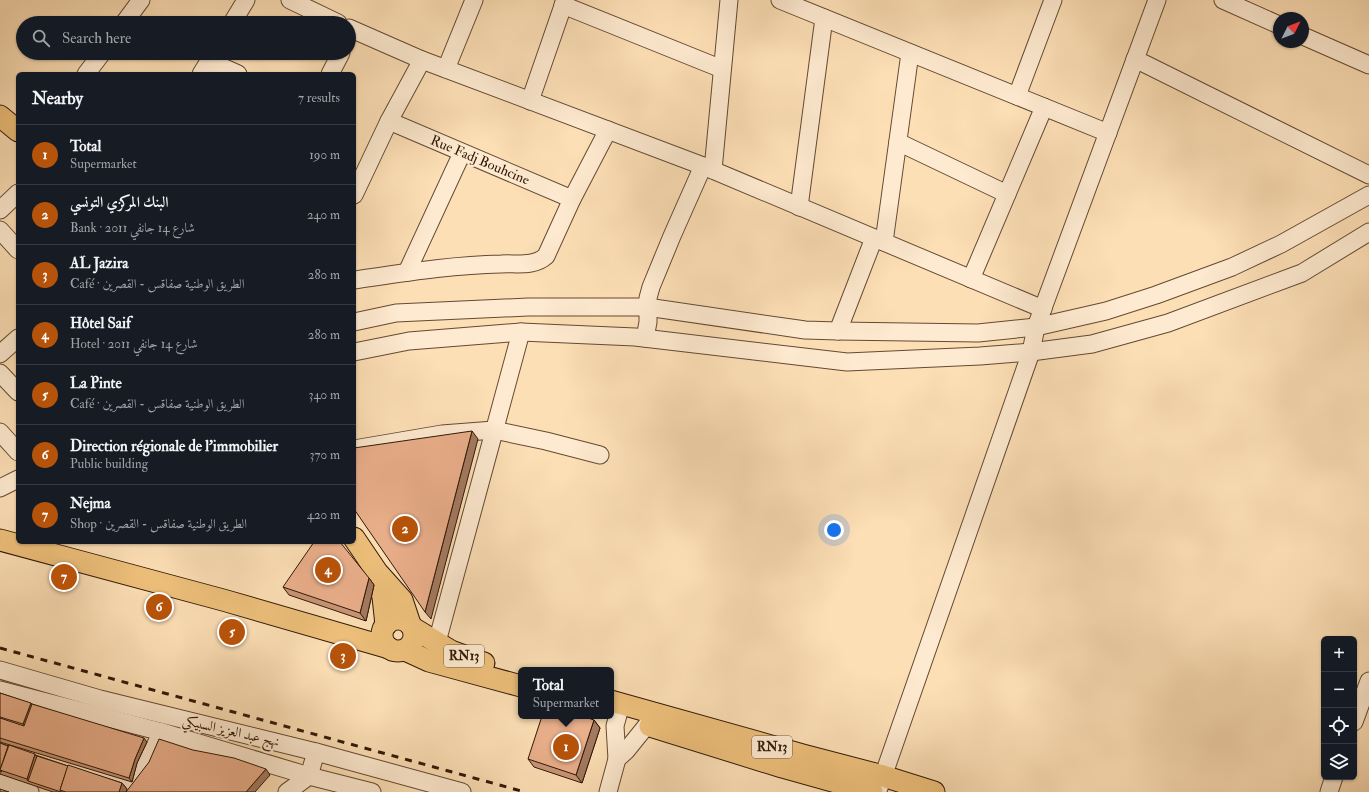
<!DOCTYPE html>
<html lang="en">
<head>
<meta charset="utf-8">
<style>
	:root { --surface:#171b24; --page:#242831; --text:#f1f3f6; --muted:#9ea1a6; --line:#363941; --accent:#b45309 }
	body { margin:0; font-family:"IM FELL Double Pica",Amiri,serif; background:var(--page); color:var(--text) }
	.controls { position:absolute; right:12px; bottom:12px; display:grid; overflow:hidden; border-radius:6px; box-shadow:0 1px 3px #0004 }
	.controls button { width:36px; height:36px; display:grid; place-items:center; padding:0; border:0; border-bottom:1px solid var(--line); background:var(--surface); color:var(--text); font:20px sans-serif }
	.compass { position:absolute; left:1273px; top:12px; width:36px; height:36px; border-radius:50%; background:var(--surface); box-shadow:0 1px 3px #0004; rotate:48deg }
	.you { position:absolute; left:834px; top:530px; width:14px; height:14px; margin:-10px; border:3px solid #fff; border-radius:50%; background:#1a73e8; box-shadow:0 0 0 6px #1a73e833 }
	.badge { display:grid; place-items:center; width:26px; height:26px; border-radius:50%; background:var(--accent); color:#fff; font-size:13px; font-weight:700 }
	.pin { position:absolute; translate:-50% -50%; border:2px solid #fff; box-shadow:0 1px 4px #0006 }
	.popup { position:absolute; left:518px; top:667px; width:96px; height:52px; box-sizing:border-box; display:grid; place-content:center; border-radius:6px; background:var(--surface); filter:drop-shadow(0 1px 3px #0005); font-size:13px; white-space:nowrap; color:var(--muted) }
	.popup b { font-size:15px; color:var(--text) }
	.popup::after { content:''; position:absolute; left:50%; top:100%; margin-left:-8px; border:8px solid transparent; border-top-color:var(--surface) }
	.list { margin:0; padding:0; list-style:none }
	h2 { display:flex; justify-content:space-between; align-items:center; height:52px; margin:0; padding:0 16px; font-size:17px }
	h2 small { font-size:13px; font-weight:400; color:var(--muted) }
	.list li { display:grid; grid-template-columns:26px 1fr auto; gap:12px; align-items:center; box-sizing:border-box; height:60px; padding:0 16px; border-top:1px solid var(--line) }
	.list b { display:block; font-size:15px; white-space:nowrap }
	.list p { margin:0; font-size:13px; white-space:nowrap; color:var(--muted) }
	.list em { font-size:13px; font-style:normal; color:var(--muted) }
	.icon { flex:none; width:22px; height:22px; fill:none; stroke:currentColor; stroke-width:2; stroke-linecap:round; stroke-linejoin:round }
	.map { position:relative; flex:none; width:1369px; height:792px; overflow:hidden }
	.search { position:absolute; background:var(--surface); box-shadow:0 1px 3px #0004; left:16px; top:16px; width:340px; height:44px; display:flex; align-items:center; gap:10px; box-sizing:border-box; padding:0 14px; border-radius:22px; color:var(--muted); font-size:15px }
	.panel { position:absolute; background:var(--surface); box-shadow:0 1px 3px #0004; left:16px; top:72px; width:340px; height:472px; border-radius:6px }
	.map>svg:first-child { display:block }
	.lines { fill:none; stroke-linecap:round; stroke-linejoin:round }
	.minor-casing { stroke:#634a32; stroke-width:19 }
	.major-casing { stroke:#301806; stroke-width:23 }
	.minor { stroke:#feead0; stroke-width:17 }
	.major { stroke:#eec07b; stroke-width:21 }
	.rail { stroke:#301806; stroke-width:3; stroke-dasharray:7 7; stroke-linecap:butt }
	.wall { fill:#c99678; stroke:#301806 }
	.shaded-wall { fill:#a47a61; stroke:#301806 }
	.building { fill:#eaaf8b; stroke:#301806 }
	.labels { text-anchor:middle; dominant-baseline:central; stroke-width:4; stroke-linejoin:round; paint-order:stroke }
	.shield { fill:#feead0; stroke:#6e5743; stroke-width:1 }
	.shield-label { font-size:13px; font-weight:bold; fill:#301806 }
	.street-label { font-size:14px; fill:#301806; stroke:#feead0 }
</style>
</head>
<body>
<div class="map">
<svg width="1369" height="792" viewBox="0 0 1369 792">
	<rect width="100%" height="100%" fill="#fddfb6"/>
	<filter id="stains"><feTurbulence type="fractalNoise" baseFrequency=".005" numOctaves="4"/><feColorMatrix values="0 0 0 0 .2 0 0 0 0 .09 0 0 0 0 .02 0 0 0 .5 -.17"/></filter>
	<radialGradient id="worn" r=".72"><stop offset=".6" stop-color="#630" stop-opacity="0"/><stop offset="1" stop-color="#630" stop-opacity=".3"/></radialGradient>
	<g class="lines">
		<g class="minor-casing">
			<g id="minor">
				<path d="M290,0L338,23"/>
				<path d="M780,0L1108,133"/>
				<path d="M1223,0L1279,25"/>
				<path d="M563,5L722,69"/>
				<path d="M124,23L141,0"/>
				<path d="M232,23L246,0"/>
				<path d="M349,28L422,60L703,166L1043,309"/>
				<path d="M1303,36L1369,65"/>
				<path d="M1135,59L1369,175"/>
				<path d="M209,61L238,74"/>
				<path d="M446,69L474,0"/>
				<path d="M86,74L102,53"/>
				<path d="M201,74L214,53"/>
				<path d="M330,74L341,53"/>
				<path d="M1017,96L1053,0"/>
				<path d="M530,101L565,0"/>
				<path d="M389,121L572,199"/>
				<path d="M898,142L1007,194"/>
				<path d="M713,170L729,0"/>
				<path d="M354,195L389,121L422,60"/>
				<path d="M799,207L824,18"/>
				<path d="M0,210L18,193"/>
				<path d="M0,230L18,250"/>
				<path d="M884,242L910,53"/>
				<path d="M407,272L462,153"/>
				<path d="M971,279L1044,107"/>
				<path d="M354,280C403,273 452,265 501,264C516,263 534,267 546,256L572,199L608,130"/>
				<path d="M354,322L396,313L528,307H647L805,330L838,331L978,333L1036,327L1106,311L1156,295L1232,267L1281,244L1369,195"/>
				<path d="M838,331L874,238"/>
				<path d="M645,338L648,322V298L651,287L672,236L703,166"/>
				<path d="M354,352L409,341L521,332L635,337L847,362L980,356L1031,352L1092,344L1168,323L1302,273L1369,232"/>
				<path d="M0,354L18,338"/>
				<path d="M0,373L18,392"/>
				<path d="M0,432L18,452"/>
				<path d="M354,449L442,434L494,430L546,441L600,455"/>
				<path d="M0,488L18,479"/>
				<path d="M437,642L521,332"/>
				<path d="M0,670L100,699L316,752L462,792"/>
				<path d="M0,690L162,732L309,776L372,792"/>
				<path d="M1354,722L1369,681"/>
				<path d="M0,744L134,788"/>
				<path d="M617,759L615,726L621,704"/>
				<path d="M0,783L30,792"/>
				<path d="M879,788L1031,352L1036,327L1157,0"/>
				<path d="M133,789L162,732"/>
				<path d="M287,792L309,776L316,752"/>
				<path d="M608,792L617,759L626,751L647,725L651,712"/>
				<path d="M1329,792L1334,777"/>
			</g>
		</g>
		<g class="major-casing">
			<g id="major">
				<path d="M0,116L18,131"/>
				<path d="M354,538L377,572L402,600L410,624"/>
				<path d="M0,540L223,600L389,648"/>
				<path d="M377,573L383,597L386,625"/>
				<circle cx="398" cy="635" r="16"/>
				<path d="M413,628L451,651L484,663"/>
				<path d="M405,650L429,661L521,686"/>
				<path d="M611,701L803,755L883,776L934,792"/>
				<path d="M650,726L782,767L872,792"/>
			</g>
		</g>
		<use href="#minor" class="minor"/>
		<use href="#major" class="major"/>
		<path class="rail" d="M0,648L525,792"/>
	</g>
	<g class="wall">
		<path d="M369,578L374,585L366,621L289,595L283,587Z"/>
		<path d="M0,693L32,704L147,742L137,763L132,782L0,742Z"/>
		<path d="M594,720L600,728L582,783L534,767L528,759Z"/>
		<path d="M0,743L68,766L122,783L127,789L126,792H53L0,774Z"/>
	</g>
	<g class="shaded-wall">
		<path d="M472,431L478,439L431,619L425,612Z"/>
		<path d="M369,578L374,585L366,621L360,613Z"/>
		<path d="M31,703L35,708L27,730L23,724Z"/>
		<path d="M594,720L600,728L582,783L576,775Z"/>
		<path d="M144,738L147,742L137,763L132,782L129,778L135,759Z"/>
		<path d="M35,754L39,760L28,781L27,779Z"/>
		<path d="M266,769L270,775L255,792H246Z"/>
		<path d="M122,783L127,789L126,792H119Z"/>
	</g>
	<g class="building">
		<path d="M472,431L425,612L354,509V448Z"/>
		<path d="M314,542H340L369,578L360,613L283,587Z"/>
		<path d="M0,693L31,703L23,724L0,717Z"/>
		<path d="M32,704L144,738L135,759L129,778L0,738V718L24,726Z"/>
		<path d="M542,716H582L594,720L576,775L528,759Z"/>
		<path d="M159,739L193,750L234,758L266,769L246,792H126L149,762Z"/>
		<path d="M0,743L8,746L0,770L2,772L0,771Z"/>
		<path d="M9,745L35,754L27,779L0,770Z"/>
		<path d="M37,756L68,766L60,790L61,792L28,781Z"/>
		<path d="M68,765L122,783L119,792H66L60,790Z"/>
		<path d="M0,789L9,792H0Z"/>
	</g>
	<g class="labels">
		<g class="shield">
			<rect x="444" y="645" width="40" height="22" rx="3"/>
			<rect x="752" y="736" width="40" height="22" rx="3"/>
		</g>
		<g class="shield-label">
			<text x="464" y="656">RN13</text>
			<text x="772" y="747">RN13</text>
		</g>
		<g class="street-label">
			<text transform="translate(480 160) rotate(23)">Rue Fadj Bouhcine</text>
			<text transform="translate(231 731) rotate(13)">نهج عبد العزيز السبيكي</text>
		</g>
	</g>
	<rect width="100%" height="100%" filter="url(#stains)"/>
	<rect width="100%" height="100%" fill="url(#worn)"/>
</svg>
<div class="controls">
<button>+</button>
<button>−</button>
<button><svg class="icon" aria-label="locate" viewBox="0 0 24 24"><circle cx="12" cy="12" r="6"/><path d="M12 2v4M12 18v4M2 12h4M18 12h4"/></svg></button>
<button><svg class="icon" aria-label="layers" viewBox="0 0 24 24"><path d="M12 4l9 5-9 5-9-5zM3 14l9 5 9-5"/></svg></button>
</div>
<svg class="compass" viewBox="-18 -18 36 36"><path d="M0-13l5 13h-10z" fill="#e53935"/><path d="M0 13l5-13h-10z" fill="#9ea1a6"/></svg>
<div class="you"></div>
<div class="pin badge" style="left:566px;top:747px">1</div>
<div class="popup"><b>Total</b>Supermarket</div>
<div class="pin badge" style="left:405px;top:529px">2</div>
<div class="pin badge" style="left:343px;top:656px">3</div>
<div class="pin badge" style="left:328px;top:570px">4</div>
<div class="pin badge" style="left:232px;top:632px">5</div>
<div class="pin badge" style="left:159px;top:607px">6</div>
<div class="pin badge" style="left:64px;top:577px">7</div>
<div class="search"><svg class="icon" aria-label="search" viewBox="0 0 24 24"><circle cx="10" cy="10" r="6"/><path d="M15 15l6 6"/></svg>Search here</div>
<section class="panel">
<h2>Nearby<small>7 results</small></h2>
<ul class="list">
<li><span class="badge">1</span><div><b>Total</b><p>Supermarket</p></div><em>190 m</em></li>
<li><span class="badge">2</span><div><b>البنك المركزي التونسي</b><p>Bank · شارع 14 جانفي 2011</p></div><em>240 m</em></li>
<li><span class="badge">3</span><div><b>AL Jazira</b><p>Café · الطريق الوطنية صفاقس - القصرين</p></div><em>280 m</em></li>
<li><span class="badge">4</span><div><b>Hôtel Saif</b><p>Hotel · شارع 14 جانفي 2011</p></div><em>280 m</em></li>
<li><span class="badge">5</span><div><b>La Pinte</b><p>Café · الطريق الوطنية صفاقس - القصرين</p></div><em>340 m</em></li>
<li><span class="badge">6</span><div><b>Direction régionale de l'immobilier</b><p>Public building</p></div><em>370 m</em></li>
<li><span class="badge">7</span><div><b>Nejma</b><p>Shop · الطريق الوطنية صفاقس - القصرين</p></div><em>420 m</em></li>
</ul>
</section>
</div>
</body>
</html>
